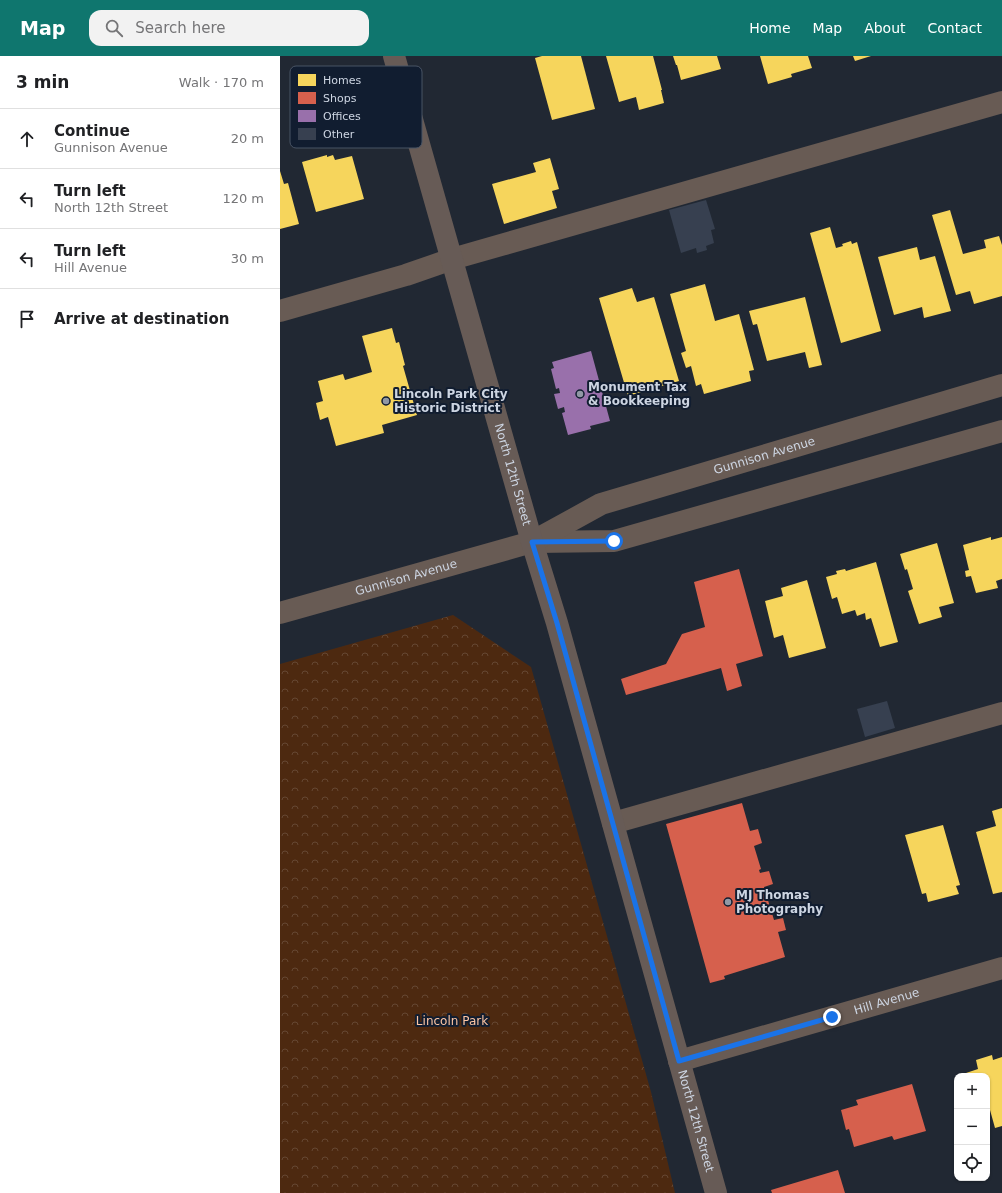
<!DOCTYPE html>
<html lang="en">
<head>
<meta charset="utf-8">
<style>
	:root { --surface:#fff; --page:#f2f2f2; --text:#202124; --muted:#757577; --line:#e0e0e0; --accent:#0f766e }
	body { margin:0; font-family:"DejaVu Sans",sans-serif; background:var(--page); color:var(--text) }
	.controls { position:absolute; right:12px; bottom:12px; display:grid; overflow:hidden; border-radius:8px; box-shadow:0 1px 3px #0004 }
	.controls button { width:36px; height:36px; display:grid; place-items:center; padding:0; border:0; border-bottom:1px solid var(--line); background:var(--surface); color:var(--text); font:20px sans-serif }
	.stop { position:absolute; width:12px; height:12px; margin:-9px; border:3px solid #1a73e8; border-radius:50%; background:#fff }
	.stop.end { background:#1a73e8; border-color:#fff; box-shadow:0 1px 4px #0008 }
	.list { margin:0; padding:0; list-style:none }
	h2 { display:flex; justify-content:space-between; align-items:center; height:52px; margin:0; padding:0 16px; font-size:17px }
	h2 small { font-size:13px; font-weight:400; color:var(--muted) }
	.list li { display:grid; grid-template-columns:26px 1fr auto; gap:12px; align-items:center; box-sizing:border-box; height:60px; padding:0 16px; border-top:1px solid var(--line) }
	.list b { display:block; font-size:15px; white-space:nowrap }
	.list p { margin:0; font-size:13px; white-space:nowrap; color:var(--muted) }
	.list em { font-size:13px; font-style:normal; color:var(--muted) }
	.icon { flex:none; width:22px; height:22px; fill:none; stroke:currentColor; stroke-width:2; stroke-linecap:round; stroke-linejoin:round }
	.map { position:relative; flex:none; width:722px; height:1137px; overflow:hidden }
	header { display:flex; align-items:center; gap:24px; box-sizing:border-box; height:56px; padding:0 20px; background:var(--accent); color:#fff }
	header strong { font-size:19px }
	nav { display:flex; gap:22px; margin-inline-start:auto; font-size:14px }
	.search { width:280px; height:36px; background:var(--page); display:flex; align-items:center; gap:10px; box-sizing:border-box; padding:0 14px; border-radius:12px; color:var(--muted); font-size:15px }
	main { display:flex }
	aside { flex:1; background:var(--surface) }
	.map>svg:first-child { display:block }
	.park { fill:url(#park-crowns) }
	.homes { fill:#f6d55c }
	.shops { fill:#d6604d }
	.offices { fill:#9970ab }
	.building { fill:#374050 }
	.lines { fill:none; stroke-linecap:round; stroke-linejoin:round }
	.minor { stroke:#685b54; stroke-width:22 }
	.major { stroke:#675b56; stroke-width:22 }
	.route { stroke:#1a73e8; stroke-width:5 }
	.poi-dot { fill:#9198a5; stroke:#111d30; stroke-width:1.5 }
	.labels { text-anchor:middle; dominant-baseline:central; stroke-width:4; stroke-linejoin:round; paint-order:stroke }
	.poi-label { font-size:12px; font-weight:bold; fill:#cdd5e2; stroke:#111d30; text-anchor:start }
	.street-label { font-size:12px; fill:#cdd5e2; stroke:#111d30 }
	.park-label { font-size:12px; fill:#fdc5a3; stroke:#111d30 }
	.key { fill:#111d30; stroke:#495465; stroke-width:1 }
	.key-label { font-size:11px; fill:#cdd5e2 }
</style>
</head>
<body>
<header>
<strong>Map</strong>
<div class="search"><svg class="icon" aria-label="search" viewBox="0 0 24 24"><circle cx="10" cy="10" r="6"/><path d="M15 15l6 6"/></svg>Search here</div>
<nav><a>Home</a><a>Map</a><a>About</a><a>Contact</a></nav>
</header>
<main>
<aside>
<h2>3 min<small>Walk · 170 m</small></h2>
<ul class="list">
<li><svg class="icon" aria-label="ahead" viewBox="0 0 24 24"><path d="M12 20V5M6 11l6-6 6 6"/></svg><div><b>Continue</b><p>Gunnison Avenue</p></div><em>20 m</em></li>
<li><svg class="icon" aria-label="left" viewBox="0 0 24 24"><path d="M17 20v-9H6M10 6l-5 5 5 5"/></svg><div><b>Turn left</b><p>North 12th Street</p></div><em>120 m</em></li>
<li><svg class="icon" aria-label="left" viewBox="0 0 24 24"><path d="M17 20v-9H6M10 6l-5 5 5 5"/></svg><div><b>Turn left</b><p>Hill Avenue</p></div><em>30 m</em></li>
<li><svg class="icon" aria-label="arrive" viewBox="0 0 24 24"><path d="M6 21V4h12l-3 4 3 4H6"/></svg><div><b>Arrive at destination</b></div></li>
</ul>
</aside>
<div class="map">
<svg width="722" height="1137" viewBox="0 0 722 1137">
	<defs>
		<pattern id="park-crowns" width="20" height="18" patternUnits="userSpaceOnUse"><rect width="20" height="18" fill="#4d2910"/><path d="M2 6a3 3 0 1 1 6 0M12 15a3 3 0 1 1 6 0" fill="none" stroke="#654732"/></pattern>
	</defs>
	<rect width="100%" height="100%" fill="#212833"/>
	<path class="park" d="M173,559L251,611L371,1036L395,1137H0V608Z"/>
	<g class="homes">
		<path d="M262,0H301L315,53L272,64L255,2Z"/>
		<path d="M326,0H373L382,34H381L384,47L359,54L356,41L339,46Z"/>
		<path d="M393,0H437L441,13L401,24L397,9H396Z"/>
		<path d="M480,0H528L532,12L511,18L512,21L488,28Z"/>
		<path d="M573,0H591L575,5Z"/>
		<path d="M47,99V101L53,99L55,104L72,100L84,143L36,156L22,106Z"/>
		<path d="M270,102L279,133L272,135L277,152L224,168L212,128L256,116L253,107Z"/>
		<path d="M0,115L4,128L8,127L19,168L0,173Z"/>
		<path d="M670,154L683,198L706,192L704,184L719,180L722,189V240L694,248L690,235L676,239L652,159Z"/>
		<path d="M550,171L556,192L563,190L562,188L571,185L572,188L577,186L601,275L561,287L530,177Z"/>
		<path d="M637,191L640,204L655,200L671,255L644,262L642,251L614,259L598,201Z"/>
		<path d="M425,228L435,265L459,258L474,314L469,315L471,325L424,338L421,328L416,330L411,310L406,312L401,297L406,295L390,238Z"/>
		<path d="M352,232L357,246L374,241L399,325L348,340L319,242Z"/>
		<path d="M525,241L542,309L529,312L525,296L487,305L477,268L473,269L469,255Z"/>
		<path d="M112,272L116,287L119,286L125,309L123,310L137,359L102,369L104,377L56,390L48,361L40,364L36,347L43,345L38,325L63,318L65,324L92,316L82,280Z"/>
		<path d="M711,481V484L722,481V523L716,525L718,532L696,537L691,520L686,521L685,515L689,514L683,489Z"/>
		<path d="M657,487L674,547L659,551L662,561L639,568L628,535L633,533L627,513L625,514L620,498Z"/>
		<path d="M596,506L618,586L600,591L591,562L586,564L585,557L577,560L575,554L562,558L557,541L552,543L546,521L557,518L556,515L565,513L566,515Z"/>
		<path d="M527,524L546,592L509,602L503,579L494,582L485,545L503,540L501,532Z"/>
		<path d="M722,752V836L713,838L696,776L716,770L712,755Z"/>
		<path d="M663,769L680,829L676,830L679,838L648,846L646,837L642,838L625,779Z"/>
		<path d="M712,999L713,1004L722,1001V1070L715,1072L710,1054L707,1055V1020H687L686,1017L698,1013L696,1004Z"/>
	</g>
	<g class="shops">
		<path d="M459,513L483,600L456,608L462,630L447,635L441,612L346,639L341,623L386,608L402,578L425,571L414,526Z"/>
		<path d="M462,747L470,775L478,773L482,787L474,790L481,813L479,814L480,817L489,815L493,828L484,831L494,864L503,862L506,874L498,876L505,901L444,920L445,923L430,927L386,768Z"/>
		<path d="M632,1028L646,1075L614,1084L612,1080L574,1091L569,1073L566,1074L561,1054L578,1049L576,1044Z"/>
		<path d="M558,1114L565,1137H492L491,1134Z"/>
	</g>
	<path class="offices" d="M311,295L330,365L310,370L311,373L288,379L282,357L285,356L284,351L278,353L274,338L280,337L279,332L276,333L271,313L274,312L272,306Z"/>
	<g class="building">
		<path d="M426,144L435,173L431,174L434,187L426,190L427,194L417,197L416,192L401,197L389,154Z"/>
		<path d="M607,645L615,672L585,681L577,653Z"/>
	</g>
	<g class="lines">
		<g class="minor">
			<path d="M0,255L126,219L172,203L722,46"/>
			<path d="M254,486L334,485L722,375"/>
			<path id="s1" d="M0,557L252,486L321,448L722,329"/>
			<path d="M333,767L722,657"/>
			<path id="s2" d="M399,1005L722,912"/>
		</g>
		<path class="major" id="s3" d="M114,0L252,486L277,567L436,1137"/>
	</g>
	<g class="lines">
		<path class="route" d="M334,485L252,486L277,567L399,1005L552,961"/>
	</g>
	<g class="poi-dot">
		<circle cx="300" cy="338" r="4"/>
		<circle cx="106" cy="345" r="4"/>
		<circle cx="448" cy="846" r="4"/>
	</g>
	<g class="labels">
		<g class="poi-label">
			<text x="308" y="331">Monument Tax<tspan x="308" dy="14">&amp; Bookkeeping</tspan></text>
			<text x="114" y="338">Lincoln Park City<tspan x="114" dy="14">Historic District</tspan></text>
			<text x="456" y="839">MJ Thomas<tspan x="456" dy="14">Photography</tspan></text>
		</g>
		<g class="street-label">
			<text stroke="none"><textPath href="#s1" startOffset="511">Gunnison Avenue</textPath></text>
			<text stroke="none"><textPath href="#s3" startOffset="435">North 12th Street</textPath></text>
			<text stroke="none"><textPath href="#s1" startOffset="131">Gunnison Avenue</textPath></text>
			<text stroke="none"><textPath href="#s2" startOffset="216">Hill Avenue</textPath></text>
			<text stroke="none"><textPath href="#s3" startOffset="1107">North 12th Street</textPath></text>
		</g>
		<g class="park-label">
			<text x="172" y="965">Lincoln Park</text>
		</g>
	</g>
	<rect x="10" y="10" width="132" height="82" rx="6" class="key"/>
	<rect x="18" y="18" width="18" height="12" fill="#f6d55c"/>
	<rect x="18" y="36" width="18" height="12" fill="#d6604d"/>
	<rect x="18" y="54" width="18" height="12" fill="#9970ab"/>
	<rect x="18" y="72" width="18" height="12" fill="#374050"/>
	<g class="key-label">
		<text x="43" y="28">Homes</text>
		<text x="43" y="46">Shops</text>
		<text x="43" y="64">Offices</text>
		<text x="43" y="82">Other</text>
	</g>
</svg>
<div class="controls">
<button>+</button>
<button>−</button>
<button><svg class="icon" aria-label="locate" viewBox="0 0 24 24"><circle cx="12" cy="12" r="6"/><path d="M12 2v4M12 18v4M2 12h4M18 12h4"/></svg></button>
</div>
<div class="stop" style="left:334px;top:485px"></div>
<div class="stop end" style="left:552px;top:961px"></div>
</div>
</main>
</body>
</html>
